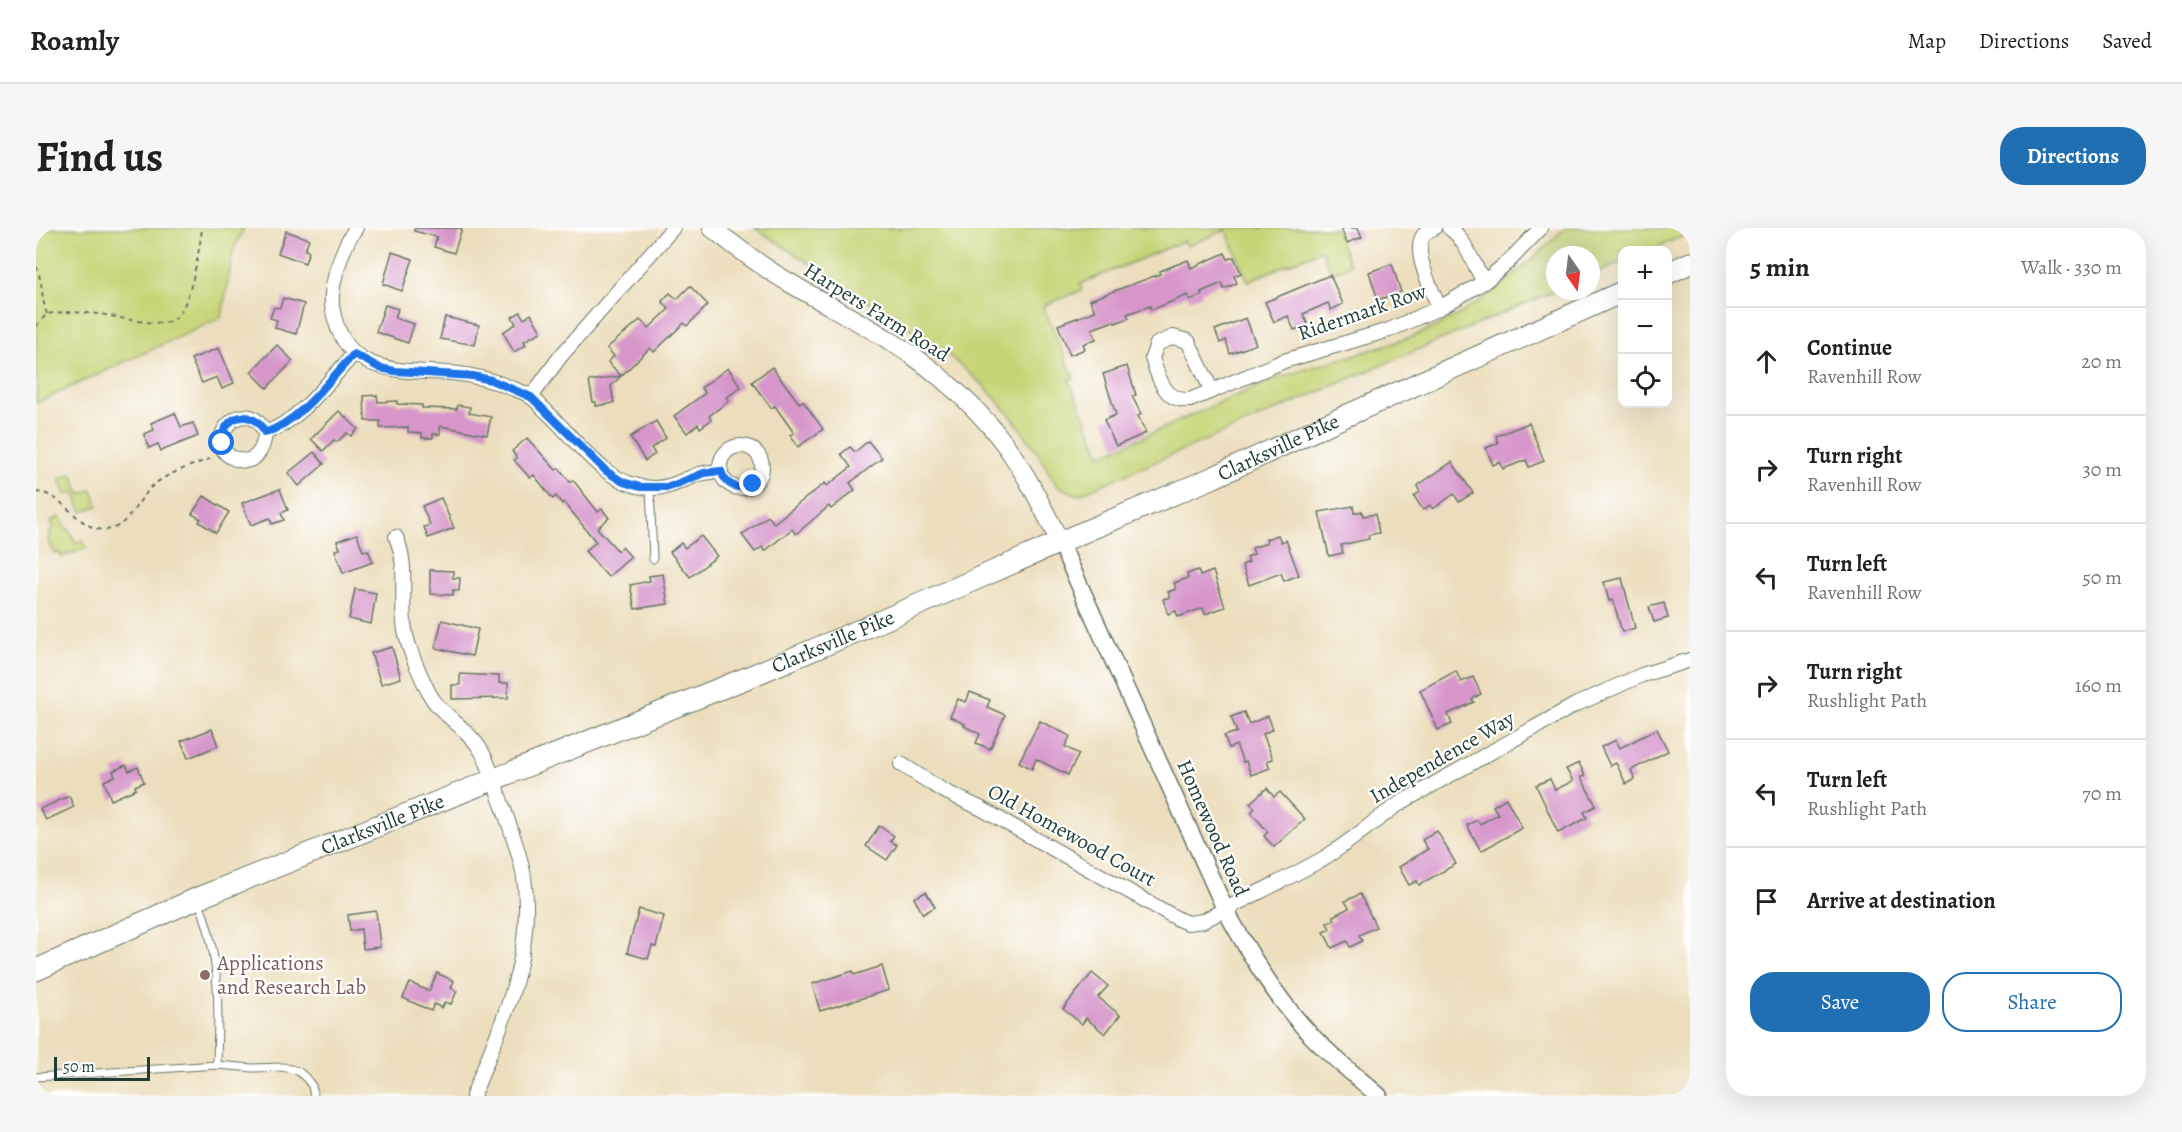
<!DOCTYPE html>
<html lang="en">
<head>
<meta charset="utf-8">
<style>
	:root { --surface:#fff; --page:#f6f6f6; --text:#202124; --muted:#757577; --line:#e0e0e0; --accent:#1f6fb2 }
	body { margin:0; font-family:Alegreya,serif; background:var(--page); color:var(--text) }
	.controls { position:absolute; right:18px; top:18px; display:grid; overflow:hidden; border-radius:12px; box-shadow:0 6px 24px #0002 }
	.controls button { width:54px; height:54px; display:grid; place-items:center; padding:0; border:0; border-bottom:2px solid var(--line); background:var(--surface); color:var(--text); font:30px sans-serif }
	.compass { position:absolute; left:1510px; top:18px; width:54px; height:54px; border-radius:50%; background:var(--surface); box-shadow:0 6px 24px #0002; rotate:166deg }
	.scale { position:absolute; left:18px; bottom:15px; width:96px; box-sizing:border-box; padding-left:6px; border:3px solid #1f3d34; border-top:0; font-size:16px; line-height:21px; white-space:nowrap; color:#1f3d34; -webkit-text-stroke:4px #fff; paint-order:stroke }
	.stop { position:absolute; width:18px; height:18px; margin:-14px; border:4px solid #1a73e8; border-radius:50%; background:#fff }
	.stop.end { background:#1a73e8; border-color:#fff; box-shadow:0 2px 6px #0008 }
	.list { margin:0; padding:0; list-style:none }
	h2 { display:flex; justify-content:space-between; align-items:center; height:78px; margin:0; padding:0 24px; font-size:26px }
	h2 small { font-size:20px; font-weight:400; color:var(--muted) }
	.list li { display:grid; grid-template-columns:39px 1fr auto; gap:18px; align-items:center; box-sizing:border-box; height:108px; padding:0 24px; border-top:2px solid var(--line) }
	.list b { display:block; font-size:22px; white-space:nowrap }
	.list p { margin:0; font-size:20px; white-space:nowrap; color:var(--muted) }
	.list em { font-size:20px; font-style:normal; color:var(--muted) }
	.actions { display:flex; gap:12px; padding:18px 24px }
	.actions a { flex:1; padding:14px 0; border:2px solid var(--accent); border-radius:24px; text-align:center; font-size:21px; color:var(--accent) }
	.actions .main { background:var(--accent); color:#fff }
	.icon { flex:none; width:33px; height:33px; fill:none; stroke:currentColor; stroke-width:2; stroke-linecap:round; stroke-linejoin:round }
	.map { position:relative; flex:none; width:1654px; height:868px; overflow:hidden; border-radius:24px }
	header { display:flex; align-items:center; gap:36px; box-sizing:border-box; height:84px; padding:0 30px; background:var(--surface); border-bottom:2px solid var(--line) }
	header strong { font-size:28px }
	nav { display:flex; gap:33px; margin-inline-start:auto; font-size:21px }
	.intro { display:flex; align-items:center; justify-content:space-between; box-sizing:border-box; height:144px; padding:0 36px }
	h1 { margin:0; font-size:42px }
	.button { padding:15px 27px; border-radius:24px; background:var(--accent); color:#fff; font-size:21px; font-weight:700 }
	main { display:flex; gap:36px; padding:0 36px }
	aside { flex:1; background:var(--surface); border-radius:24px; box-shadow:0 6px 24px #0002 }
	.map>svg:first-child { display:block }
	.green { fill:#c6d476; stroke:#728855; stroke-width:1.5 }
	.building { fill:#d696ca }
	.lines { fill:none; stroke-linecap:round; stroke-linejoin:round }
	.service-casing { stroke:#677564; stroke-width:9 }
	.minor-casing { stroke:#677564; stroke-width:16 }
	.tertiary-casing { stroke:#677564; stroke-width:19 }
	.secondary-casing { stroke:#677564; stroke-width:20 }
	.primary-casing { stroke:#677564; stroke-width:23 }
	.path { stroke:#677564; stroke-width:2; stroke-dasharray:4.5 4.5; stroke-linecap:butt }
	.service { stroke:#fff; stroke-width:7 }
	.minor { stroke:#fff; stroke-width:14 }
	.tertiary { stroke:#fff; stroke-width:16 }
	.secondary { stroke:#fff; stroke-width:18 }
	.primary { stroke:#fff; stroke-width:21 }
	.route { stroke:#1a73e8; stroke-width:8 }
	.education-dot { fill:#8d6e63; stroke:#fff; stroke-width:2 }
	.labels { text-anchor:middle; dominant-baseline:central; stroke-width:4.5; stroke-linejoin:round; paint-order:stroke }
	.street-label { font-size:21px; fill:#1f3d34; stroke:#fff }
	.education-label { font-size:21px; fill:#785e54; stroke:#fff; text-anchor:start }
</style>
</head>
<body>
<header>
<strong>Roamly</strong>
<nav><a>Map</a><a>Directions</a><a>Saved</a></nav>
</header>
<div class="intro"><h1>Find us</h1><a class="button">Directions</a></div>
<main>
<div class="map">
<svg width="1654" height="868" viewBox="0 0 1654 868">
	<rect width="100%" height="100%" fill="#fff"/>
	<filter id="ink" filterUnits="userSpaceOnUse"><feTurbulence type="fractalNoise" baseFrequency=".0167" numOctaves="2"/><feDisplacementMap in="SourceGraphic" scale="12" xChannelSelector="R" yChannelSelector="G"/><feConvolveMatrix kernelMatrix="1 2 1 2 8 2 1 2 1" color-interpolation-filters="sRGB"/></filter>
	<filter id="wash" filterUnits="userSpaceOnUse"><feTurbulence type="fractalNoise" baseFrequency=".008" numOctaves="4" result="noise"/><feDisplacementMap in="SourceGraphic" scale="24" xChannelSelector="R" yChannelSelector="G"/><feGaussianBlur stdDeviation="1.35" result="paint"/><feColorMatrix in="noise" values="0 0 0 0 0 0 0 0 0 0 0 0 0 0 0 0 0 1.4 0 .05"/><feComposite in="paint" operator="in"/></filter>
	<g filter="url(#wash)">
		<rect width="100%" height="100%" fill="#ecdebc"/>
		<g class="green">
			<path d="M0,0H208L197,23L186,89L0,175Z"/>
			<path d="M719,0H1299L1314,37L1296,45L1285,22L1212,53L1190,2L1151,18L1148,13L1044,56L1046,62L1007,78L1038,150L1033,152L1065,227C1124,203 1181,174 1240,151C1287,134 1336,124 1383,106C1441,83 1485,43 1529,0H1654V5L1614,22H1586V34L1555,48V27H1519V63L1042,267L1021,258L1000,222L976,189L948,158L917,131L884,107Z"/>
			<path d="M36,246L44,266L56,262L62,278L46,284L38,264L30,267L24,251Z"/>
			<path d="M24,289L30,302L33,301L40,315L47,312L51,320L25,329L22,324L19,326L12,311L15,309L13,304L18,301L15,293Z"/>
		</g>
		<g id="blocks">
			<g class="building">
				<path d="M379,0H426L418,25L398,19L401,9L378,3Z"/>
				<path d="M1305,0H1322L1326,9L1311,15Z"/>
				<path d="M250,3L273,11L269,22L273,23L269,35L242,25Z"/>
				<path d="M356,24L377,31L366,63L347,56Z"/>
				<path d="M1189,25L1192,31L1198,29L1205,45L1198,48L1201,55L1188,61L1186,55L1165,64L1166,67L1154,72L1152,67L1115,82L1114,78L1091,86L1093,90L1079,95L1078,93L1056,101L1060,111L1047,116L1049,121L1034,127L1022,97L1059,83L1054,72L1124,46V43L1152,32L1155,40Z"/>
				<path d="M1356,36L1365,64L1342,72L1333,44Z"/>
				<path d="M1294,47L1307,76L1295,82L1292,75L1267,86L1272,97L1258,102L1252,88L1238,94L1229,74Z"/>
				<path d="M654,58L672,77L651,98L648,95L618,124L614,120L585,148L572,134L578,128L571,120L604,92L613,100L633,81L626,73L634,65L641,71Z"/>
				<path d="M247,70L268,76L260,106L239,100L241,92L234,90L238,79L244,80Z"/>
				<path d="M349,77L362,81L359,90L378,96L372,115L340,104Z"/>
				<path d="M484,84L488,91L495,86L505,104L488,113L490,117L478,124L467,104L480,96L476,89Z"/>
				<path d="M409,89L443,97L439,117L404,111Z"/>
				<path d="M1210,90L1220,116L1194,126L1190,112L1184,115L1179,102Z"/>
				<path d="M241,117L257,133L231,160L215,144Z"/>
				<path d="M183,120L198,155L186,161L181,149L166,155L155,131Z"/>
				<path d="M1091,138L1100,167L1096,168L1105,186L1102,188L1110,205L1080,218L1068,192L1080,187L1067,146Z"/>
				<path d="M736,139L763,175L767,173L787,201L762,219L754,207L758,205L739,178L735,180L716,154Z"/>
				<path d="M692,140L705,159L690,170L693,173L673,188L675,192L664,200L662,196L651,205L638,188L669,165L665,160Z"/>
				<path d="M585,148L575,158L578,175L560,178V174H557L553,153Z"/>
				<path d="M341,167L342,174L361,173V176L386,177V180L421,181L422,177L434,179L433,185L455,189L451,207L404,198V206H397V210H386V205L372,204V199L344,200V193H329L328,168Z"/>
				<path d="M303,183L322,201L315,208L311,205L301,214L298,212L287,223L275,211Z"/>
				<path d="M139,185L145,199L157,195L162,208L125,223L122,216L113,220L108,206L118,202L115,195Z"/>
				<path d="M620,193L630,210L615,220L619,226L609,233L594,209Z"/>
				<path d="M1493,195L1508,233L1493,239L1490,232L1467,241L1464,234L1457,237L1450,220L1462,215L1460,208Z"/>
				<path d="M491,210L520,242L523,240L534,254L537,252L562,284L566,281L573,290L561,300L582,323L586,319L595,329L572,349L549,323L560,314L528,274L526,276L520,268L517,271L498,247L494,250L478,232L481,230L476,223Z"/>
				<path d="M832,213L846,230L814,255L819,262L795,281L793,278L760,306L756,301L729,323L726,319L719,324L706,307L732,288L738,295L789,255L791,258L815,239L805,226L814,219L819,224Z"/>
				<path d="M278,224L288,236L263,258L252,245Z"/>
				<path d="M1416,234L1437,265L1423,274L1418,266L1397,281L1394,277L1387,282L1378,268L1384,264L1381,258Z"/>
				<path d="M244,261L252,282L245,285L248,292L236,296L234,290L215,297L206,275Z"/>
				<path d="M168,268L193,284L180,305L163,294L165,291L156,286Z"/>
				<path d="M405,270L418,300L392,310L388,299L394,297L386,278Z"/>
				<path d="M1317,278L1318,285L1326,283L1327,288L1339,286L1343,305L1332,307L1333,311L1305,317L1307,325L1293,328L1283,284Z"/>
				<path d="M321,306L327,323L332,322L337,334L307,345L299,322L304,321L301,313Z"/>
				<path d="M1242,307L1245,314L1250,312L1263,347L1248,353L1245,345L1213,357L1206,337L1213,334L1211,329L1218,326L1216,320L1231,315L1230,311Z"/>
				<path d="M665,308L681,328L654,349L634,324L645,315L649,320Z"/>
				<path d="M394,342L417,343V350H424L423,363L417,362V367L394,366Z"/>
				<path d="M1162,342L1164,348L1177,343L1189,379L1169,386L1167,380L1142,389L1140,383L1132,386L1127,371L1134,369L1132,364L1140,361L1138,355L1152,350L1151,346Z"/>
				<path d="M627,346L632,376L599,381L594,357L614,353L613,348Z"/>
				<path d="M1586,350L1599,400L1586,404L1577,372L1573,373L1568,354Z"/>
				<path d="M319,361L340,365L335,396L313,391Z"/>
				<path d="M1628,375L1632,390L1618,394L1613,379Z"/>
				<path d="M406,392L442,401L436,428L399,420Z"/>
				<path d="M356,419L365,450L345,456L335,425Z"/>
				<path d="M1420,443L1425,454L1437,449L1445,466L1436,471L1438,474L1412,486L1416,496L1402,502L1384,462Z"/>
				<path d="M424,446L463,448V455H472V470L416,471V457H424Z"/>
				<path d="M934,464L954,472L951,479L969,487L954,521L940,515L944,506L928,498L929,496L914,489L922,471L930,474Z"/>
				<path d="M1208,484L1213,496L1232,488L1237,501L1227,506L1237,531L1231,533L1234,540L1215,547L1210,533L1207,534L1200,517L1193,520L1188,508L1201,504L1195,489Z"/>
				<path d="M1004,493L1034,508L1029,519L1043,526L1032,547L1000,531L996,541L983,534Z"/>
				<path d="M176,501L182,518L152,530L145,513Z"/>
				<path d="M1621,501L1632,523L1595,542L1599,551L1590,556L1580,535L1574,538L1565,519L1580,512L1584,520Z"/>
				<path d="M1543,535L1549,548L1545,549L1560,578L1548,584L1551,590L1522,605L1500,557L1514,551L1519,562L1537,553L1530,541Z"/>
				<path d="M90,537L93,543L102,539L108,554L99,558L100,561L75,572L68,553L79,548L77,543Z"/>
				<path d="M1231,560L1238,569L1244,564L1269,591L1238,619L1228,608L1232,604L1215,584L1219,580L1214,575Z"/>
				<path d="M33,568L38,579L10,592L4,581Z"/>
				<path d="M1470,570L1486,600L1445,623L1431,597L1441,592L1444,596L1462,586L1457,578Z"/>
				<path d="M843,598L858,608L854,613L861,617L851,632L830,618Z"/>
				<path d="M1401,603L1420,636L1383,657L1381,653L1373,657L1363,639L1392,621L1386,612Z"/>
				<path d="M890,664L899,679L887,686L878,670Z"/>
				<path d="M1324,666L1340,699L1323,707L1326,713L1314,719L1311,713L1296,720L1288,704L1294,701L1291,695L1299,692L1297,688L1313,680L1309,673Z"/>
				<path d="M603,681L628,688L620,719L616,718L612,731L591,725Z"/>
				<path d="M340,683L344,719L327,721L325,701L314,703L312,687Z"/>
				<path d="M846,738L853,762L784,783L776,756L817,743L818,747Z"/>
				<path d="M401,745L418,753L415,760L421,763L415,776L409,774L406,780L398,776L395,783L367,770L374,755L393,763Z"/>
				<path d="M1056,745L1072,758L1062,769L1084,787L1069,806L1050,790L1046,796L1027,781Z"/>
			</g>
		</g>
	</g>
	<g filter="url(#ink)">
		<use href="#blocks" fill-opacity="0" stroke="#677564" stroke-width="1.5"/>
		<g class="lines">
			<g class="service-casing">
				<g id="service">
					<path d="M614,260L617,331"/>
					<path d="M163,674C167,685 172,698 174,710C184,751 182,794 181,837"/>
					<path d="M0,849L181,837L217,840L247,839L262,843L270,850L276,858L278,868"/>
				</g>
			</g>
			<g class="minor-casing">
				<g id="minor">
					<path d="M320,0C307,17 294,56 296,77C306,148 360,142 415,145C436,147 454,151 473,159C480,162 488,164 494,168C500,172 505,179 511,184C542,213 571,261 619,260C634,260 645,253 658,248C667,244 676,244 685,243"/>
					<path d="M1398,0C1367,10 1396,60 1403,80"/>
					<path d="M1413,0C1427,7 1439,39 1448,54"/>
					<path d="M1176,163L1152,113L1137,109L1121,116L1116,130C1123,151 1129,174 1154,172L1248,133L1353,102L1403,80L1448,54L1473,33L1505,0"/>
					<path d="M495,169L524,129L637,0"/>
					<path d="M229,205C228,221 219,238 200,231C161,218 209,160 229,205C266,192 291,154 318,126"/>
					<circle cx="705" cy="239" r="21"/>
					<path d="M360,309C372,337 365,364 368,394C369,415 383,444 392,463C403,487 432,499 446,524C455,540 460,561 467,579C475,602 484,625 488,649C499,730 465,795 437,868"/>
					<path d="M865,536L906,562L944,580L1144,692L1152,695L1167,693C1206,672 1245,654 1283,633C1313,616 1338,592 1366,574L1539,477L1606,447L1654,432"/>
				</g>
			</g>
			<g class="tertiary-casing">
				<path id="tertiary" d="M1024,314L1189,681C1213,725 1238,767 1271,803C1293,827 1319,847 1343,868"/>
			</g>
			<g class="secondary-casing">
				<path id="secondary" d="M676,0C701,20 726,39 754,55C804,85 860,111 904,149C927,168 950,191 968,215C990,245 1007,280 1024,314"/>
			</g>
			<g class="primary-casing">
				<g id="primary">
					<path d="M1632,45L1654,35"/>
					<path id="s1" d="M0,742L162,670L713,449L850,391L1024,314L1176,250L1292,196L1586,64"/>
				</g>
			</g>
			<g class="path">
				<path d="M0,38C7,54 5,70 11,86"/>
				<path d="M0,98L11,86C28,83 46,84 62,86C80,88 121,100 137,92C154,83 164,19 166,0"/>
				<path d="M0,264C26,265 38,295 62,301C91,308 101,269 120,255C136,243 159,237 178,229"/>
			</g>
			<use href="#service" class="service"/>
			<use href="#minor" class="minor"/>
			<use href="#tertiary" class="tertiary"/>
			<use href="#secondary" class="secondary"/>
			<use href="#primary" class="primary"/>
		</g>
	</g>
	<g class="lines" filter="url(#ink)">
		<path class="route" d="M186,215C186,186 217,179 229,205C266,192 291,154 318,126L344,140L359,143L437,148L455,152L495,169L570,243L587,254L604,259H633L668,245L685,243C690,258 702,263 717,256"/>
	</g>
	<circle class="education-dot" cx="169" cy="747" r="6"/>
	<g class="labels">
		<g class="street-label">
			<text transform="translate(841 84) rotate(32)">Harpers Farm Road</text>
			<text transform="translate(1326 84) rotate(-19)">Ridermark Row</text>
			<text stroke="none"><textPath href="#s1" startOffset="1348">Clarksville Pike</textPath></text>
			<text stroke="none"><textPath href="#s1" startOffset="862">Clarksville Pike</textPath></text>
			<text transform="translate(1406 529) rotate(-30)">Independence Way</text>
			<text stroke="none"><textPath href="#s1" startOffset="376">Clarksville Pike</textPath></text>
			<text transform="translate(1177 600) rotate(66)">Homewood Road</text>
			<text transform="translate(1036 607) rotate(29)">Old Homewood Court</text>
		</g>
		<g class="education-label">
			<text x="181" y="735">Applications<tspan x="181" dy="24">and Research Lab</tspan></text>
		</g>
	</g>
</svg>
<div class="controls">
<button>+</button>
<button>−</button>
<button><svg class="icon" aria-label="locate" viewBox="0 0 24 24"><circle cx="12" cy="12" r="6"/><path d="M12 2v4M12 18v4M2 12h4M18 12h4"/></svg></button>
</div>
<svg class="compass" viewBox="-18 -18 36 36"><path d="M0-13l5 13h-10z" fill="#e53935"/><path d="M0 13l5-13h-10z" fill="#757577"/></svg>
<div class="scale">50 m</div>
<div class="stop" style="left:186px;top:215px"></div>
<div class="stop end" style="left:717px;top:256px"></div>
</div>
<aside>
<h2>5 min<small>Walk · 330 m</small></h2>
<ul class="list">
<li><svg class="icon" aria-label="ahead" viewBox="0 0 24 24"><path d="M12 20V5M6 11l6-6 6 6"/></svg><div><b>Continue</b><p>Ravenhill Row</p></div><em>20 m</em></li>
<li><svg class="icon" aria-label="right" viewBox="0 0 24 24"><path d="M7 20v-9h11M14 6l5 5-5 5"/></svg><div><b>Turn right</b><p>Ravenhill Row</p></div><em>30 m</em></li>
<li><svg class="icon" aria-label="left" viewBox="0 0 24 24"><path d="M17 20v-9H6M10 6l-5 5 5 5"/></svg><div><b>Turn left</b><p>Ravenhill Row</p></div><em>50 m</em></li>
<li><svg class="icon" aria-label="right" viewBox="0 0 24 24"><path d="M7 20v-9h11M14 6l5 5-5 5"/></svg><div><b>Turn right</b><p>Rushlight Path</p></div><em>160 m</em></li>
<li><svg class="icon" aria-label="left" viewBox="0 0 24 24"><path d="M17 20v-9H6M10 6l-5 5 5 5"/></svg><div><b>Turn left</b><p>Rushlight Path</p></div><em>70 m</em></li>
<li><svg class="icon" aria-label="arrive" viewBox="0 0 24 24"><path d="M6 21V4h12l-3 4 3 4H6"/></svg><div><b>Arrive at destination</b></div></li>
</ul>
<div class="actions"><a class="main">Save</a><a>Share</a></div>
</aside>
</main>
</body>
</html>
